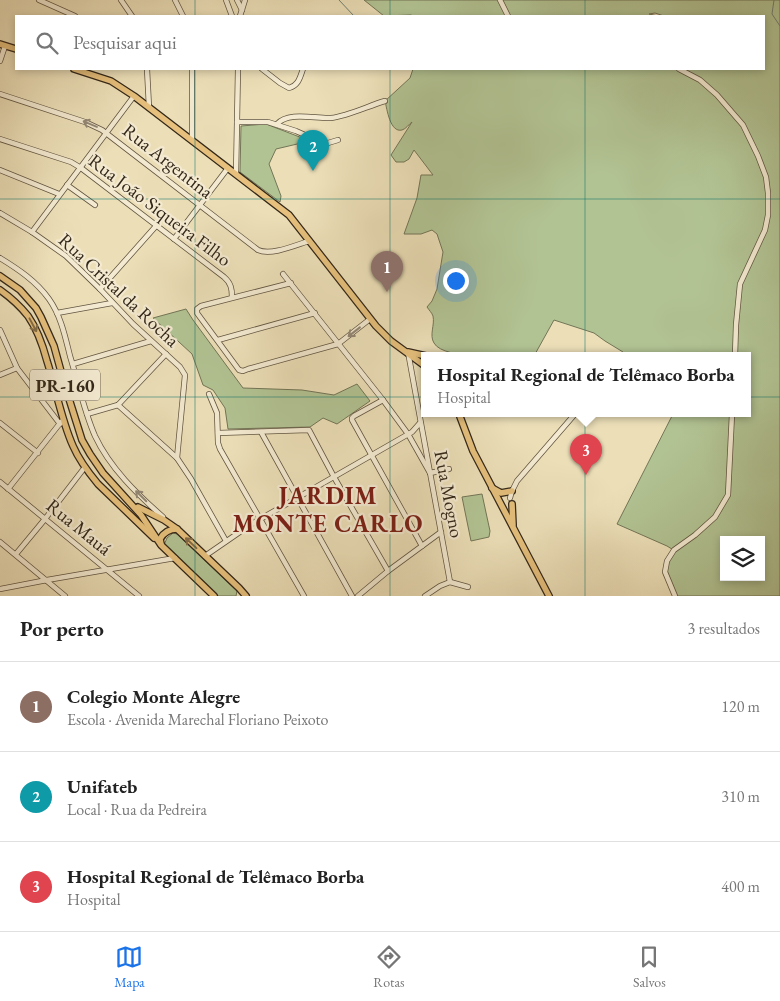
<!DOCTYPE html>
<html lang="pt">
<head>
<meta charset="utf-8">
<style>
	:root { --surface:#fff; --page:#f2f2f2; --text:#222; --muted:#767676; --line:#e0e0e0; --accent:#1a73e8 }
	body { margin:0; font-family:"EB Garamond",serif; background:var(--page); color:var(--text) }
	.controls { position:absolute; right:15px; bottom:15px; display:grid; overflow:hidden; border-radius:0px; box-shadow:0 2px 8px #0003 }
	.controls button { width:45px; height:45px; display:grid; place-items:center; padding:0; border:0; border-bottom:1px solid var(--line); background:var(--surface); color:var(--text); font:25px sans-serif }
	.you { position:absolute; left:455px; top:280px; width:18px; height:18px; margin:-12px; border:4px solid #fff; border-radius:50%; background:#1a73e8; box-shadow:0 0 0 8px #1a73e833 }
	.badge { display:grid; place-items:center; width:32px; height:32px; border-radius:50%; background:var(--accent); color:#fff; font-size:16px; font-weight:700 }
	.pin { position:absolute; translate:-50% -41px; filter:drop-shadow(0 1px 2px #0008) }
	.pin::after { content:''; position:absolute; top:26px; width:18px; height:15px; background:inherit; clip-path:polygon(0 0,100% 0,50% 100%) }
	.popup { position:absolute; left:421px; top:352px; width:330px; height:65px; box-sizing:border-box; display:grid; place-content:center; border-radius:0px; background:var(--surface); filter:drop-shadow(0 1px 4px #0005); font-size:16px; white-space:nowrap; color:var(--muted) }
	.popup b { font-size:19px; color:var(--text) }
	.popup::after { content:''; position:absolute; left:50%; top:100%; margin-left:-10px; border:10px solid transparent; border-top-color:var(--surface) }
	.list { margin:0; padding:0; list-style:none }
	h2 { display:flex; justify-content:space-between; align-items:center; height:65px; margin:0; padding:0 20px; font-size:21px }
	h2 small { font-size:16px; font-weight:400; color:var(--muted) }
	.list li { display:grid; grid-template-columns:32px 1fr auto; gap:15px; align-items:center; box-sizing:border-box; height:90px; padding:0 20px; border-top:1px solid var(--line) }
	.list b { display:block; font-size:19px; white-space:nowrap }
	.list p { margin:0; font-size:16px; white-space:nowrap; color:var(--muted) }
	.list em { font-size:16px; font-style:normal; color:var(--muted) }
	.icon { flex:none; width:28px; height:28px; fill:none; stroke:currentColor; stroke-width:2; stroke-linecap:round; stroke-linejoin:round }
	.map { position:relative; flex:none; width:780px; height:596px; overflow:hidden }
	.search { position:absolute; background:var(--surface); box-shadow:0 2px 8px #0003; left:15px; right:15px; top:15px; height:55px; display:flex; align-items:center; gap:12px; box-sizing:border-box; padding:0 18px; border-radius:0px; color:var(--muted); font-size:19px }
	.sheet { height:335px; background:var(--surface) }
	nav { display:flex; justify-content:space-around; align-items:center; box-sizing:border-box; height:70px; border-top:1px solid var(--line); background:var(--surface); font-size:14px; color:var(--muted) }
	nav a { display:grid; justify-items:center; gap:2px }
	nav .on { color:var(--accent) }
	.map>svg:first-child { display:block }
	.green { fill:#b2c393; stroke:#727556; fill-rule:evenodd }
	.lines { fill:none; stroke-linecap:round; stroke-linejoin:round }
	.stream { stroke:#708074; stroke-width:1 }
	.minor-casing { stroke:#615541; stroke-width:6 }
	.major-casing { stroke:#332719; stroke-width:8 }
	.minor { stroke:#f3ead1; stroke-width:4.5 }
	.major { stroke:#e6c07c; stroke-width:5.5 }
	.oneway { stroke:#938875 }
	.oneway2 { stroke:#846c46 }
	.grid { fill:none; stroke:#0f766e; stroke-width:1; stroke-opacity:0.55 }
	.labels { text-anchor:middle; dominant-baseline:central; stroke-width:4.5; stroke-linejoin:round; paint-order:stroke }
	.shield { fill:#f3ead1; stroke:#6d6250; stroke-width:1 }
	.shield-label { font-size:18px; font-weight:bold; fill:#332719 }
	.street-label { font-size:19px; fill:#332719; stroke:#f3ead1 }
	.district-label { font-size:24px; font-weight:bold; letter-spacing:1px; fill:#7a1f14; stroke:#f3ead1 }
</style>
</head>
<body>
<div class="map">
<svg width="780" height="596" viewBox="0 0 780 596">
	<rect width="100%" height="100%" fill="#ecdfb8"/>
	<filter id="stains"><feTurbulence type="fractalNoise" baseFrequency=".004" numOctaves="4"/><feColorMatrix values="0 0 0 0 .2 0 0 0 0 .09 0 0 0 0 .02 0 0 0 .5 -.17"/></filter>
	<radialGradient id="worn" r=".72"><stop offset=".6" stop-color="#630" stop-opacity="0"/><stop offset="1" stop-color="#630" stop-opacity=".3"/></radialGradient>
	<g class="green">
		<path d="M364,0H780V596H676L667,573L668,560L675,551L667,546L617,524L673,414H747V356H622L623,352L605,341L594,333L554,320L534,356C513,356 444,361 434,343C429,335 435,325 433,316C432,313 429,310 427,307L432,301L437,289L443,252L437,234L432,230L421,234H404L417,198L421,175H433L414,150L409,159L404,162H396L391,155L412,122C409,124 406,129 402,130C390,133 387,109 385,101L410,78L413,69H764V16H664L655,13L649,14L658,16H413L411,15L384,16ZM724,540H761V577H724Z"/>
		<path d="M266,124L310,141L276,149L269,164L281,196L280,202L240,172L241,126Z"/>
		<path d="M186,309L193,320L243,388L302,390L334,395L357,384L370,401L337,424L323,418L310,427L228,429L225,408L213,390L203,385L192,354L153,318Z"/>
		<path d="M482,494L490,531L489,537L471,541L462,497Z"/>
		<path d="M173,533L177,534L237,591L236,596H217L164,545L167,538Z"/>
	</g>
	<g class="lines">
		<g class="stream">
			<path d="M339,0L354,16"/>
			<path d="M774,0L772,14L780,26"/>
		</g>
		<g class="minor-casing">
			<g id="minor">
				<path d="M39,0L75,16"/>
				<path d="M121,0L132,16"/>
				<path d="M175,0L183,16"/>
				<path d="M226,0L232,16"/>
				<path d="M237,0L242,10"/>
				<path d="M500,0L508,16"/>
				<path d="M240,16L245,0"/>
				<path d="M0,61L5,46"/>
				<path d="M147,69L149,107"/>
				<path d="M262,69L280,83L289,88C299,85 300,77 303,69"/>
				<path d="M679,69L700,80L717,95L743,125L758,156L766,177L768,193V215L765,230L740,284L736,325L735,356"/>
				<path d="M0,94L85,122L102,130L258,250C271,256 296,245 309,241"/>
				<path d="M237,122H268L296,131L323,143H328L338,140"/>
				<path d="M277,124C289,111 315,119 331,118C348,116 368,106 385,101"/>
				<path d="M0,139L71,162L81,168L224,277C231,283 232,289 232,297"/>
				<path d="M192,140V69"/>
				<path d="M0,170L59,194"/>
				<path d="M236,174L238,69"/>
				<path d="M67,185L95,205"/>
				<path d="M0,213L32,232L66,256L100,289L133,324L180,367L185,375L177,458L191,479L226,541"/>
				<path d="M32,232L134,96"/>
				<path d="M174,239L228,168"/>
				<path d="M0,258C18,269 36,281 49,299C61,316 65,336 70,356C78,382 84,411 95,436C110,468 137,494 163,517"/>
				<path d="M283,274L383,400L408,434L430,473"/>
				<path d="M291,283L201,306L197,309V313L239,370L243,371L248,369L338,344L370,319"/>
				<path d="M100,289L156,226"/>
				<path d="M57,313L112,303"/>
				<path d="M0,330L17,368L60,424"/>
				<path d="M218,340L315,313"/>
				<path d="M408,352L450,582"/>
				<path d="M73,364L151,341"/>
				<path d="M0,375L17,368"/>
				<path d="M209,394L217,413L218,443L220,449L304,596"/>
				<path d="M383,400L354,416L352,418V420L422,546"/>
				<path d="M118,405L177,458"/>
				<path d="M87,414L118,405L166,354"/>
				<path d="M0,423L38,453"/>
				<path d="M261,432L352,596"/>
				<path d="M218,433L309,430L334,477L388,571"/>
				<path d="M430,473L449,469"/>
				<path d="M0,482L139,596"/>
				<path d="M8,489L61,422"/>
				<path d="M510,498L512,491L517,481L575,414"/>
				<path d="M0,542L65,596"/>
				<path d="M16,554L45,519L85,467"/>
				<path d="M205,556L250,525L412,432L420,423"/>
				<path d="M0,589L47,580L175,558"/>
				<path d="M358,596L388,571L441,532"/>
				<path d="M425,596L440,586L450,582L468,587"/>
				<path d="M675,596L665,572L667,561L674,550L695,535L715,517L728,495L732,414"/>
			</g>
		</g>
		<g class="major-casing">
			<g id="major">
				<path d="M0,44L16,49"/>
				<path d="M74,69L111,81L134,96L289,215L376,326L391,341L425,366"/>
				<path d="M0,276L20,290L36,308L41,317L54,346L65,386L82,440L90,454L103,473L141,515L161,545L214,596"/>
				<path d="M0,290C10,297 20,306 28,316C37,329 43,346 47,361C56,389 61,419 73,446C79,460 88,472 98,484L154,538"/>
				<path d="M408,352L426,356"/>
				<path d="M459,414L473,451L549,596"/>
				<path d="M492,488L501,493L512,491"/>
				<path d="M512,504L513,525"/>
				<path d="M138,507L164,520L177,529L239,588L246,596"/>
				<path d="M161,544L160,539C164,532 169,529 177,529"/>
			</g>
		</g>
		<use href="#minor" class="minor"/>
		<use href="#major" class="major"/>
	</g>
	<defs><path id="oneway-shaft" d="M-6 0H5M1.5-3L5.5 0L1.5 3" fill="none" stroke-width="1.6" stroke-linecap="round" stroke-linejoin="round" transform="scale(1.25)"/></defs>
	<g class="oneway">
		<use href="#oneway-shaft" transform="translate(90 124) rotate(-157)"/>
		<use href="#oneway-shaft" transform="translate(354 332) rotate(142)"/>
		<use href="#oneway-shaft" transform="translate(141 496) rotate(-135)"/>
	</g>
	<g class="oneway2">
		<use href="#oneway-shaft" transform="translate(33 325) rotate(62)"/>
		<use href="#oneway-shaft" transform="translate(191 543) rotate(-137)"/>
	</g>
	<path class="grid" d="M195,0V16M390,0V16M585,0V16M195,69V596M390,69V596M585,69V596M0,199H780M0,397H780"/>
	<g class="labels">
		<rect class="shield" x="30" y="369.5" width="70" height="31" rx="4"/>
		<g class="shield-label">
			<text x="65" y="385">PR-160</text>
		</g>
		<g class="street-label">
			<text transform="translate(168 161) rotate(38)">Rua Argentina</text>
			<text transform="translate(160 210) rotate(37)">Rua João Siqueira Filho</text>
			<text transform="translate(119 290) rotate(43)">Rua Cristal da Rocha</text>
			<text transform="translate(449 494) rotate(79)">Rua Mogno</text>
			<text transform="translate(79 527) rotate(39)">Rua Mauá</text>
		</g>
		<g class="district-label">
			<text x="328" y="495">JARDIM<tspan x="328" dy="28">MONTE CARLO</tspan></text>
		</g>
	</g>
	<rect width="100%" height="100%" filter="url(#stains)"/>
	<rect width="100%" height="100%" fill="url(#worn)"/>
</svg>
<div class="controls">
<button><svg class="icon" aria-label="layers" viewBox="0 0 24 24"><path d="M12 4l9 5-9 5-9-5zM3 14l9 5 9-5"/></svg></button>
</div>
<div class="you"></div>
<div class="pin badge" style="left:387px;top:292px;background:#8d6e63">1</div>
<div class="pin badge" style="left:313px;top:171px;background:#0f9aa8">2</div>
<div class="pin badge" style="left:586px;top:475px;background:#e0444e">3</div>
<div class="popup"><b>Hospital Regional de Telêmaco Borba</b>Hospital</div>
<div class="search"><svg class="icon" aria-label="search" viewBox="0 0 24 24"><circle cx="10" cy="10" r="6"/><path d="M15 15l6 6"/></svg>Pesquisar aqui</div>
</div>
<section class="sheet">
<h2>Por perto<small>3 resultados</small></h2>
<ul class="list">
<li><span class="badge" style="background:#8d6e63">1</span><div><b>Colegio Monte Alegre</b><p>Escola · Avenida Marechal Floriano Peixoto</p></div><em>120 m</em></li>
<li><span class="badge" style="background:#0f9aa8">2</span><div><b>Unifateb</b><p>Local · Rua da Pedreira</p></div><em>310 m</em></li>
<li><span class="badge" style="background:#e0444e">3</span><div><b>Hospital Regional de Telêmaco Borba</b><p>Hospital</p></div><em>400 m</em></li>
</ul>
</section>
<nav>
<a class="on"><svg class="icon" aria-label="map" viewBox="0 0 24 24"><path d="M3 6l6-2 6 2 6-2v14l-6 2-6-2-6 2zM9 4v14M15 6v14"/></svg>Mapa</a>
<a><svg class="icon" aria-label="directions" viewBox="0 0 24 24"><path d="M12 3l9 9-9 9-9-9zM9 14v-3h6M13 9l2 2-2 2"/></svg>Rotas</a>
<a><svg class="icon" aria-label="saved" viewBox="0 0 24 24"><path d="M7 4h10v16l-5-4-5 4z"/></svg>Salvos</a>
</nav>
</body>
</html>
